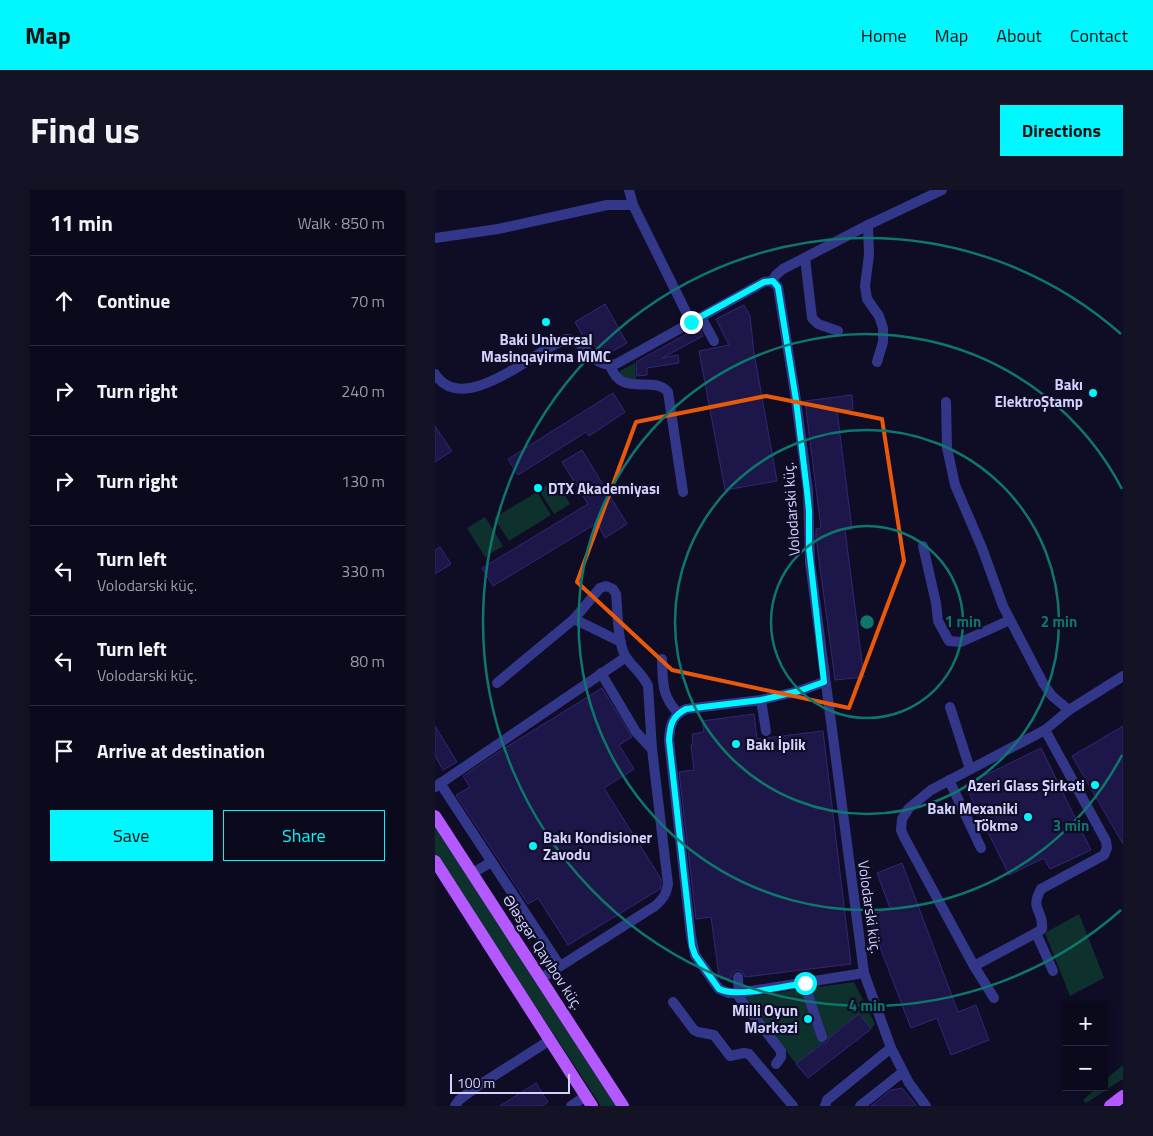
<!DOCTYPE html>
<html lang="en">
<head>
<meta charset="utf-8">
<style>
	:root { --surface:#0b0a1c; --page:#141325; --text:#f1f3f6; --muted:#9a9aa3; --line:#2b2b3b; --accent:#00f7fd }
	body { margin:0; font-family:"Titillium Web",sans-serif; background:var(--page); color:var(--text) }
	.controls { position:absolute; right:15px; bottom:15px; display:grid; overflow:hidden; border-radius:0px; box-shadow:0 2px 8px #0003 }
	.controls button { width:45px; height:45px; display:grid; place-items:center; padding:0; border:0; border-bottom:1px solid var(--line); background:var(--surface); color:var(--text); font:25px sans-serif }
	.scale { position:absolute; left:15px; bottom:12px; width:120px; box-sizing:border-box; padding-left:5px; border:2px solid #d3d2ff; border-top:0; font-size:14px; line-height:18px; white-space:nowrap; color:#d3d2ff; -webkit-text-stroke:4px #0f0d26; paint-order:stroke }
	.stop { position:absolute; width:15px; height:15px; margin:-11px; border:4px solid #00f7fd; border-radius:50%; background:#fff }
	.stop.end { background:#00f7fd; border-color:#fff; box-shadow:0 1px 5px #0008 }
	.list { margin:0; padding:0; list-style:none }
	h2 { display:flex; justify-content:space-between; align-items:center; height:65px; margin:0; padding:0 20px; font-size:21px }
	h2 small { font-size:16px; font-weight:400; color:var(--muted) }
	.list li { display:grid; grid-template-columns:32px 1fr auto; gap:15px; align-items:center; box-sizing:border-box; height:90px; padding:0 20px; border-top:1px solid var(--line) }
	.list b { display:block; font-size:19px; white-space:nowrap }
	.list p { margin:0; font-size:16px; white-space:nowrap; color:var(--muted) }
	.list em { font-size:16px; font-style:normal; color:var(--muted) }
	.actions { display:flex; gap:10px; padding:15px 20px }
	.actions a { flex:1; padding:11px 0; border:1px solid var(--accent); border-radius:0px; text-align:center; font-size:18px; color:var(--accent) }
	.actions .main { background:var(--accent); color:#111 }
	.icon { flex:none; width:28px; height:28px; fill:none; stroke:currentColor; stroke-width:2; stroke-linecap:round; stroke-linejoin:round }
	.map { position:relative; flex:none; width:688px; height:916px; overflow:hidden; border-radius:0px }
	header { display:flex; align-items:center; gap:30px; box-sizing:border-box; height:70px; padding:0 25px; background:var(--accent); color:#111 }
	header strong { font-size:24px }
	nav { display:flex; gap:28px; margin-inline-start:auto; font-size:18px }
	.intro { display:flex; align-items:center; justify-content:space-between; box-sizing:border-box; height:120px; padding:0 30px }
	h1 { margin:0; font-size:35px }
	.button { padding:12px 22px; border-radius:0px; background:var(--accent); color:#111; font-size:18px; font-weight:700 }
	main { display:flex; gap:30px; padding:0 30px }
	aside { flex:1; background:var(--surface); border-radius:0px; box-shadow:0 2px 8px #0003 }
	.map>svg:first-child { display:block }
	.green { fill:#0f312d }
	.building { fill:#1d1749; stroke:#312777 }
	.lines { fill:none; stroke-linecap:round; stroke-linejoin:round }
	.minor { stroke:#333789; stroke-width:10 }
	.major { stroke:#b459ff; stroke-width:12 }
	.route { stroke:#00f7fd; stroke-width:6 }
	.marked { fill:none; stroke:#e8590c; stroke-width:4; stroke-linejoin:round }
	.ring { fill:none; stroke:#0f766e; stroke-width:2.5 }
	.poi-dot { fill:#00f7fd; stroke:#0f0d26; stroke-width:2 }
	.labels { text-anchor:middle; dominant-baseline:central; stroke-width:4.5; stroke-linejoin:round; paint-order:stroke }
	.poi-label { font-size:15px; font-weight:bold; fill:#d3d2ff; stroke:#0f0d26; text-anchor:end }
	.street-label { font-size:15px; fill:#d3d2ff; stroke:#0f0d26 }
	.centre { fill:#0f766e; stroke:#0f0d26; stroke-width:2.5 }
	.ring-label { font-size:15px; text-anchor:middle; font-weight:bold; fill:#0f766e; stroke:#0f0d26; stroke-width:4.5; stroke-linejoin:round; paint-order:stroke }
</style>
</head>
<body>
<header>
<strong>Map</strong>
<nav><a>Home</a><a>Map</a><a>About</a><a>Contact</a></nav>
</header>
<div class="intro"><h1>Find us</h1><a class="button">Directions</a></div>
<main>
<aside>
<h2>11 min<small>Walk · 850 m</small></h2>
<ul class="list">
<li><svg class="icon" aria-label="ahead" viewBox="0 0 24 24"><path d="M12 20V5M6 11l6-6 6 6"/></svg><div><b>Continue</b></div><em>70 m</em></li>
<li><svg class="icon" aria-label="right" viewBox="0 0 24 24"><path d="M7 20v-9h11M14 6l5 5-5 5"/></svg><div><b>Turn right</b></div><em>240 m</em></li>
<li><svg class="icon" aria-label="right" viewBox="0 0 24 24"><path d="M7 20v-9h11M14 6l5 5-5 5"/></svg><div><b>Turn right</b></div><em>130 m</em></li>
<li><svg class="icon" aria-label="left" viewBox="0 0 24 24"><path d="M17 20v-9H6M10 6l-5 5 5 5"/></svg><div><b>Turn left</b><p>Volodarski küç.</p></div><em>330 m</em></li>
<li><svg class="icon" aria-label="left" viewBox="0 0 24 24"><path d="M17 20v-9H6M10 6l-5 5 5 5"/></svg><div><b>Turn left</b><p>Volodarski küç.</p></div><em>80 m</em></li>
<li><svg class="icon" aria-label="arrive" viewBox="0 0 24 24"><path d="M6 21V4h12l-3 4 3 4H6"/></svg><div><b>Arrive at destination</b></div></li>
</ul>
<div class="actions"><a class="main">Save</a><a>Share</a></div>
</aside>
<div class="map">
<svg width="688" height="916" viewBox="0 0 688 916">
	<rect width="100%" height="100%" fill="#0f0d26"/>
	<g class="green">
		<path d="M200,173L201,190H192L185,185V181Z"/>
		<path d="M121,290L135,314L119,324L104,300Z"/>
		<path d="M102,302L116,325L74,351L59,328Z"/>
		<path d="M50,327L68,356L50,367L32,338Z"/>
		<path d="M0,637L182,916H166L0,664Z"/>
		<path d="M644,724L669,788L635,806L610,743Z"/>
		<path d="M419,792L440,834L436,839L424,824L361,874L311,807Z"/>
		<path d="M688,875V889L651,913L648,910L663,897H669V891Z"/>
	</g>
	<g class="building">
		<path d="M170,114L192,153L171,165L149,148L140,132Z"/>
		<path d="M309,115L315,126L319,163L342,291L290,300L264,161L294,155L281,129Z"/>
		<path d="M264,137L268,146L227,168L243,165L244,173L212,178V185L202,186L201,172Z"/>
		<path d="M178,203L190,222L154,246L151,242L83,285L73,269Z"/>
		<path d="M417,205L418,219L402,221L417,339L410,340L429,487L400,490L381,347V339L386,338L370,211Z"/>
		<path d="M0,236L17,261L0,272Z"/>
		<path d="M147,260L192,334L170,348L162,333L58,396L47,378L153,314L127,272Z"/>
		<path d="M5,357L16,374L0,384V360Z"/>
		<path d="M167,498L197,547L184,555L199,579L169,598L226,689V694L225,699L133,755L103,708L93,714L21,605L35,597L28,586L65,561Z"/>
		<path d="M319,524L322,549L388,541L416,774L310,787L307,781L302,780L297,783L296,788L286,789L284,786L276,727L261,729L244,582L259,580L256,555H258L257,544L269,542L267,531Z"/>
		<path d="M0,536L22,572L8,580L0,566Z"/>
		<path d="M688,536V654L637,566Z"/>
		<path d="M606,558L656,660L615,679L609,668L574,685L530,595Z"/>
		<path d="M467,673L523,822L541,815L554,850L516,865L502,828L476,838L433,726L455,718L442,683Z"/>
		<path d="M424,824L436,839L373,888L361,874L387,854L392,852L394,848Z"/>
		<path d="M101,893L113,912L107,916H65Z"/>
		<path d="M467,898L482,916H436L456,900Z"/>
	</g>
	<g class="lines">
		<g class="minor">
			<path d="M194,0L198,15L256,132"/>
			<path d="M433,35L434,65L430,96L432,109L444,126L448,138V152L442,172"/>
			<path d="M0,48L63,39L172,15H198"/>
			<path d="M370,68L377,128L383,134L403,141"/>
			<path d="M337,91L341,85L348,79L433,35L507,0"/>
			<path d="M266,127L279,151"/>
			<path d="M175,175C186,209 218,184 233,202L248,302"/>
			<path d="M0,184C28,228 99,161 131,149C152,149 155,179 181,174L329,92L337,91L343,97L361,210L373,301L375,372L429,783L456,858L474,893L491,916"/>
			<path d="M511,212L512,258L520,295L547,358L568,416L608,493L617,506L634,520"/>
			<path d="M488,356L501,413L503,431L514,451L526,452L575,430"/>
			<path d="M139,429L186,452"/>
			<path d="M227,469C228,492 226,505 243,523"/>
			<path d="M166,483L201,542L217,559"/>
			<path d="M389,492L364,501L326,510L251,519C237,526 235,535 234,550L256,746L260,765L284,799L294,803H303L429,783"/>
			<path d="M62,493L139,429L165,398L171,396L178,399L181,404C183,421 182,453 191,467C198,478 208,484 213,496L217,559L233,694C231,705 228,709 220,716L105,789"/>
			<path d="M326,510L331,541"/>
			<path d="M515,517L535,579"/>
			<path d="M514,590L546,658"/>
			<path d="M5,593L125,776"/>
			<path d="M0,597L191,467"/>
			<path d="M38,683L56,672"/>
			<path d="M601,743L618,781"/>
			<path d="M539,776L601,743L607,739C609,719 594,721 606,699L669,665L672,658L671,651L610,540"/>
			<path d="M303,787L304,807L346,861V867L341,874"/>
			<path d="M369,793L387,847"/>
			<path d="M559,808L539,776L469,647L466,640L467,629L474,618L496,600L610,540L634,520L688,486"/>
			<path d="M238,812L259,840L263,842L279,845L295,866L309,863L314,864L358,916"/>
			<path d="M20,916L24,910L43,896L115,850"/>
			<path d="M136,916L151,906"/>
			<path d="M390,916L392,910L456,858"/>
			<path d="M425,916L468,882"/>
		</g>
		<g class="major">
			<path d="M0,626L188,916"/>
			<path d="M0,671L157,916"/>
			<path d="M675,916L688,906"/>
		</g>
	</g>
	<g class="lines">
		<path class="route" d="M256,132L329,92L338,91L343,97L361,210L372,301L374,321V358L389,492L364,501L326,510L251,519C237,526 235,535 234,550L257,756L260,765L284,799C301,808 350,796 370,793"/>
	</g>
	<path class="marked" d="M331,206L447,229L469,371L414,518L237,480L142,392L201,232Z"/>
	<g class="ring">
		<circle cx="432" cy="432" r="96"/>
		<circle cx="432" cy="432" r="192"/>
		<path d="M687 565A288 288 0 1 1 687 299"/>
		<path d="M686 720A384 384 0 1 1 686 144"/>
	</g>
	<g class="poi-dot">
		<circle cx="111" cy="132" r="5"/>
		<circle cx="658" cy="203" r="5"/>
		<circle cx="103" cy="298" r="5"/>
		<circle cx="301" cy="554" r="5"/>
		<circle cx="660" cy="595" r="5"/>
		<circle cx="593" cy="627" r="5"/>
		<circle cx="98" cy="656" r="5"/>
		<circle cx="373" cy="829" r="5"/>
	</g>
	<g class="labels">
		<g class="poi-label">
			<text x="111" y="149" text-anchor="middle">Baki Universal<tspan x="111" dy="17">Masinqayirma MMC</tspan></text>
			<text x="648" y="194">Bakı<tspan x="648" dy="17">ElektroŞtamp</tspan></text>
			<text x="113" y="298" text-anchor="start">DTX Akademiyası</text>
			<text x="311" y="554" text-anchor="start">Bakı İplik</text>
			<text x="650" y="595">Azeri Glass Şirkəti</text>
			<text x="583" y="618">Bakı Mexaniki<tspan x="583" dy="17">Tökmə</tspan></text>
			<text x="108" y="647" text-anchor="start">Bakı Kondisioner<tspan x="108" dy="17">Zavodu</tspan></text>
			<text x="363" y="820">Milli Oyun<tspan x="363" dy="17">Mərkəzi</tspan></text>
		</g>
		<g class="street-label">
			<text transform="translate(356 319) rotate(-94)">Volodarski küç.</text>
			<text transform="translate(435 717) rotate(82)">Volodarski küç.</text>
			<text transform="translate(108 762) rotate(57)">Ələsgər Qayıbov küç.</text>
		</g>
	</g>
	<circle cx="432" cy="432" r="8" class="centre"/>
	<g class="ring-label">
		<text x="528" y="437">1 min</text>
		<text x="624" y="437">2 min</text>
		<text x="636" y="641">3 min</text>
		<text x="432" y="821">4 min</text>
	</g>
</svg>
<div class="controls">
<button>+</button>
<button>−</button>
</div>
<div class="scale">100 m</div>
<div class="stop" style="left:370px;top:793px"></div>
<div class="stop end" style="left:256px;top:132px"></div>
</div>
</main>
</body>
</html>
